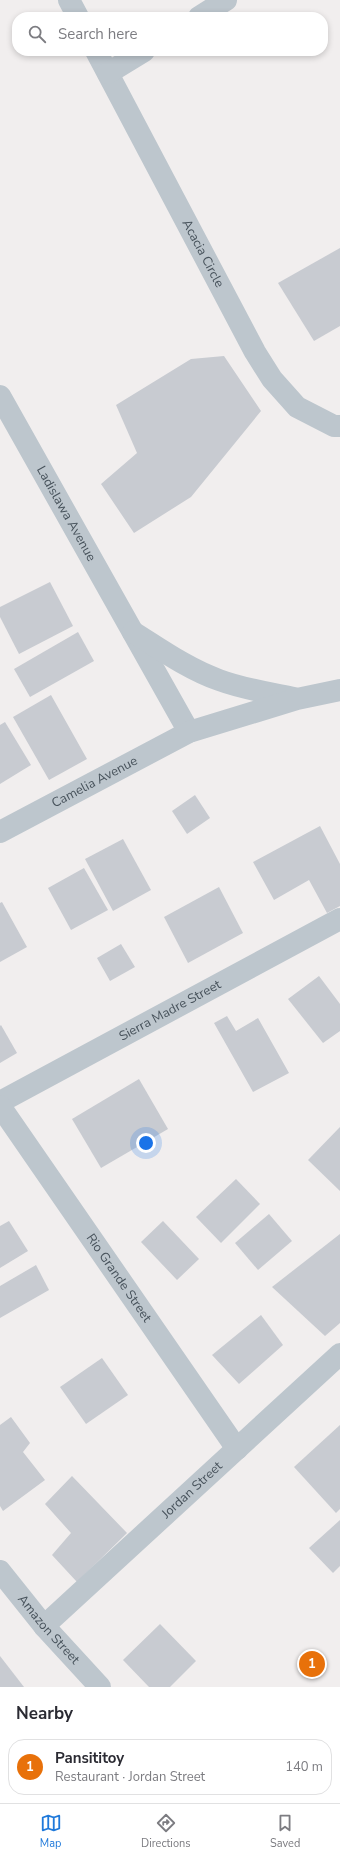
<!DOCTYPE html>
<html lang="en">
<head>
<meta charset="utf-8">
<style>
	:root { --surface:#fff; --page:#f2f2f3; --text:#2b2b33; --muted:#7c7c81; --line:#e1e1e2; --accent:#1f79da }
	body { margin:0; font-family:"Nunito Sans",sans-serif; background:var(--page); color:var(--text) }
	.you { position:absolute; left:146px; top:1143px; width:14px; height:14px; margin:-10px; border:3px solid #fff; border-radius:50%; background:#1a73e8; box-shadow:0 0 0 6px #1a73e833 }
	.badge { display:grid; place-items:center; width:26px; height:26px; border-radius:50%; background:var(--accent); color:#fff; font-size:13px; font-weight:700 }
	.pin { position:absolute; translate:-50% -50%; border:2px solid #fff; box-shadow:0 1px 4px #0006 }
	.list { margin:0; padding:0; list-style:none }
	h2 { display:flex; justify-content:space-between; align-items:center; height:52px; margin:0; padding:0 16px; font-size:17px }
	h2 small { font-size:13px; font-weight:400; color:var(--muted) }
	.list li { display:grid; grid-template-columns:26px 1fr auto; gap:12px; align-items:center; box-sizing:border-box; height:56px; margin:0 8px 8px; padding:0 8px; border:1px solid var(--line); border-radius:16px }
	.list b { display:block; font-size:15px; white-space:nowrap }
	.list p { margin:0; font-size:13px; white-space:nowrap; color:var(--muted) }
	.list em { font-size:13px; font-style:normal; color:var(--muted) }
	.icon { flex:none; width:22px; height:22px; fill:none; stroke:currentColor; stroke-width:2; stroke-linecap:round; stroke-linejoin:round }
	.map { position:relative; flex:none; width:340px; height:1687px; overflow:hidden }
	.search { position:absolute; background:var(--surface); box-shadow:0 2px 6px #0003; left:12px; right:12px; top:12px; height:44px; display:flex; align-items:center; gap:10px; box-sizing:border-box; padding:0 14px; border-radius:16px; color:var(--muted); font-size:15px }
	.sheet { height:116px; background:var(--surface) }
	nav { display:flex; justify-content:space-around; align-items:center; box-sizing:border-box; height:56px; border-top:1px solid var(--line); background:var(--surface); font-size:11px; color:var(--muted) }
	nav a { display:grid; justify-items:center; gap:2px }
	nav .on { color:var(--accent) }
	.map>svg:first-child { display:block }
	.building { fill:#c8cbd1 }
	.lines { fill:none; stroke-linecap:round; stroke-linejoin:round }
	.street { stroke:#bdc6cd; stroke-width:22 }
	.labels { text-anchor:middle; dominant-baseline:central; stroke-width:4; stroke-linejoin:round; paint-order:stroke }
	.street-label { font-size:13px; fill:#47525b; stroke:#fff }
</style>
</head>
<body>
<div class="map">
<svg width="340" height="1687" viewBox="0 0 340 1687">
	<rect width="100%" height="100%" fill="#f1eeee"/>
	<g class="building">
		<path d="M340,248V326L314,341L278,283Z"/>
		<path d="M224,356L261,411L191,497L134,533L101,484L137,453L116,405L191,359Z"/>
		<path d="M50,582L73,626L19,654L0,617V607Z"/>
		<path d="M78,632L94,661L30,697L14,669Z"/>
		<path d="M51,695L87,759L49,780L13,717Z"/>
		<path d="M5,722L31,765L0,784V725Z"/>
		<path d="M195,795L210,818L187,834L172,811Z"/>
		<path d="M320,826L340,864V906L327,913L309,880L274,900L253,862Z"/>
		<path d="M123,839L151,890L113,911L85,859Z"/>
		<path d="M84,868L108,910L71,930L48,888Z"/>
		<path d="M219,887L243,933L188,963L164,917Z"/>
		<path d="M2,902L27,947L0,962V903Z"/>
		<path d="M121,944L135,967L110,981L97,958Z"/>
		<path d="M319,976L340,1004V1031L323,1043L288,999Z"/>
		<path d="M227,1016L236,1031L258,1018L289,1073L253,1092L214,1023Z"/>
		<path d="M1,1025L17,1053L0,1063V1026Z"/>
		<path d="M139,1079L168,1129L101,1168L72,1119Z"/>
		<path d="M340,1127V1191L308,1160Z"/>
		<path d="M236,1179L260,1204L221,1243L196,1217Z"/>
		<path d="M269,1214L292,1241L258,1270L235,1243Z"/>
		<path d="M9,1221L28,1251L0,1268V1226Z"/>
		<path d="M163,1221L199,1259L177,1280L141,1242Z"/>
		<path d="M340,1234V1323L325,1336L272,1287Z"/>
		<path d="M36,1265L49,1290L0,1318V1286Z"/>
		<path d="M261,1315L283,1345L239,1384L212,1355Z"/>
		<path d="M102,1358L128,1395L86,1424L60,1387Z"/>
		<path d="M11,1417L30,1443L23,1452L45,1480L3,1511L0,1506V1425Z"/>
		<path d="M340,1425V1509L336,1513L294,1467Z"/>
		<path d="M72,1476L127,1533L77,1582L52,1555L71,1533L45,1504Z"/>
		<path d="M340,1520V1566L333,1573L309,1548Z"/>
		<path d="M160,1624L196,1661L170,1687H149L123,1660Z"/>
		<path d="M0,1656L24,1687H0Z"/>
	</g>
	<g class="lines">
		<g class="street">
			<path d="M69,0L78,17"/>
			<path d="M199,17L226,0"/>
			<path id="s1" d="M96,51L255,352L272,379L297,407L334,426H340"/>
			<path d="M108,73L144,51"/>
			<path id="s2" d="M0,396L189,732"/>
			<path d="M133,632C160,649 188,669 219,680C243,689 269,693 294,698"/>
			<path id="s3" d="M0,832L189,732L297,699L340,690"/>
			<path id="s4" d="M0,1102L340,919"/>
			<path id="s5" d="M0,1106L237,1449"/>
			<path id="s6" d="M0,1571L44,1626L100,1687"/>
			<path id="s7" d="M44,1626L340,1354"/>
		</g>
	</g>
	<g class="labels">
		<g class="street-label">
			<text stroke="none"><textPath href="#s1" startOffset="229">Acacia Circle</textPath></text>
			<text stroke="none"><textPath href="#s2" startOffset="135">Ladislawa Avenue</textPath></text>
			<text stroke="none"><textPath href="#s3" startOffset="107">Camelia Avenue</textPath></text>
			<text stroke="none"><textPath href="#s4" startOffset="193">Sierra Madre Street</textPath></text>
			<text stroke="none"><textPath href="#s5" startOffset="209">Rio Grande Street</textPath></text>
			<text stroke="none"><textPath href="#s7" startOffset="201">Jordan Street</textPath></text>
			<text stroke="none"><textPath href="#s6" startOffset="76">Amazon Street</textPath></text>
		</g>
	</g>
</svg>
<div class="you"></div>
<div class="pin badge" style="left:312px;top:1664px;background:#e8710a">1</div>
<div class="search"><svg class="icon" aria-label="search" viewBox="0 0 24 24"><circle cx="10" cy="10" r="6"/><path d="M15 15l6 6"/></svg>Search here</div>
</div>
<section class="sheet">
<h2>Nearby<small></small></h2>
<ul class="list">
<li><span class="badge" style="background:#e8710a">1</span><div><b>Pansititoy</b><p>Restaurant · Jordan Street</p></div><em>140 m</em></li>
</ul>
</section>
<nav>
<a class="on"><svg class="icon" aria-label="map" viewBox="0 0 24 24"><path d="M3 6l6-2 6 2 6-2v14l-6 2-6-2-6 2zM9 4v14M15 6v14"/></svg>Map</a>
<a><svg class="icon" aria-label="directions" viewBox="0 0 24 24"><path d="M12 3l9 9-9 9-9-9zM9 14v-3h6M13 9l2 2-2 2"/></svg>Directions</a>
<a><svg class="icon" aria-label="saved" viewBox="0 0 24 24"><path d="M7 4h10v16l-5-4-5 4z"/></svg>Saved</a>
</nav>
</body>
</html>
